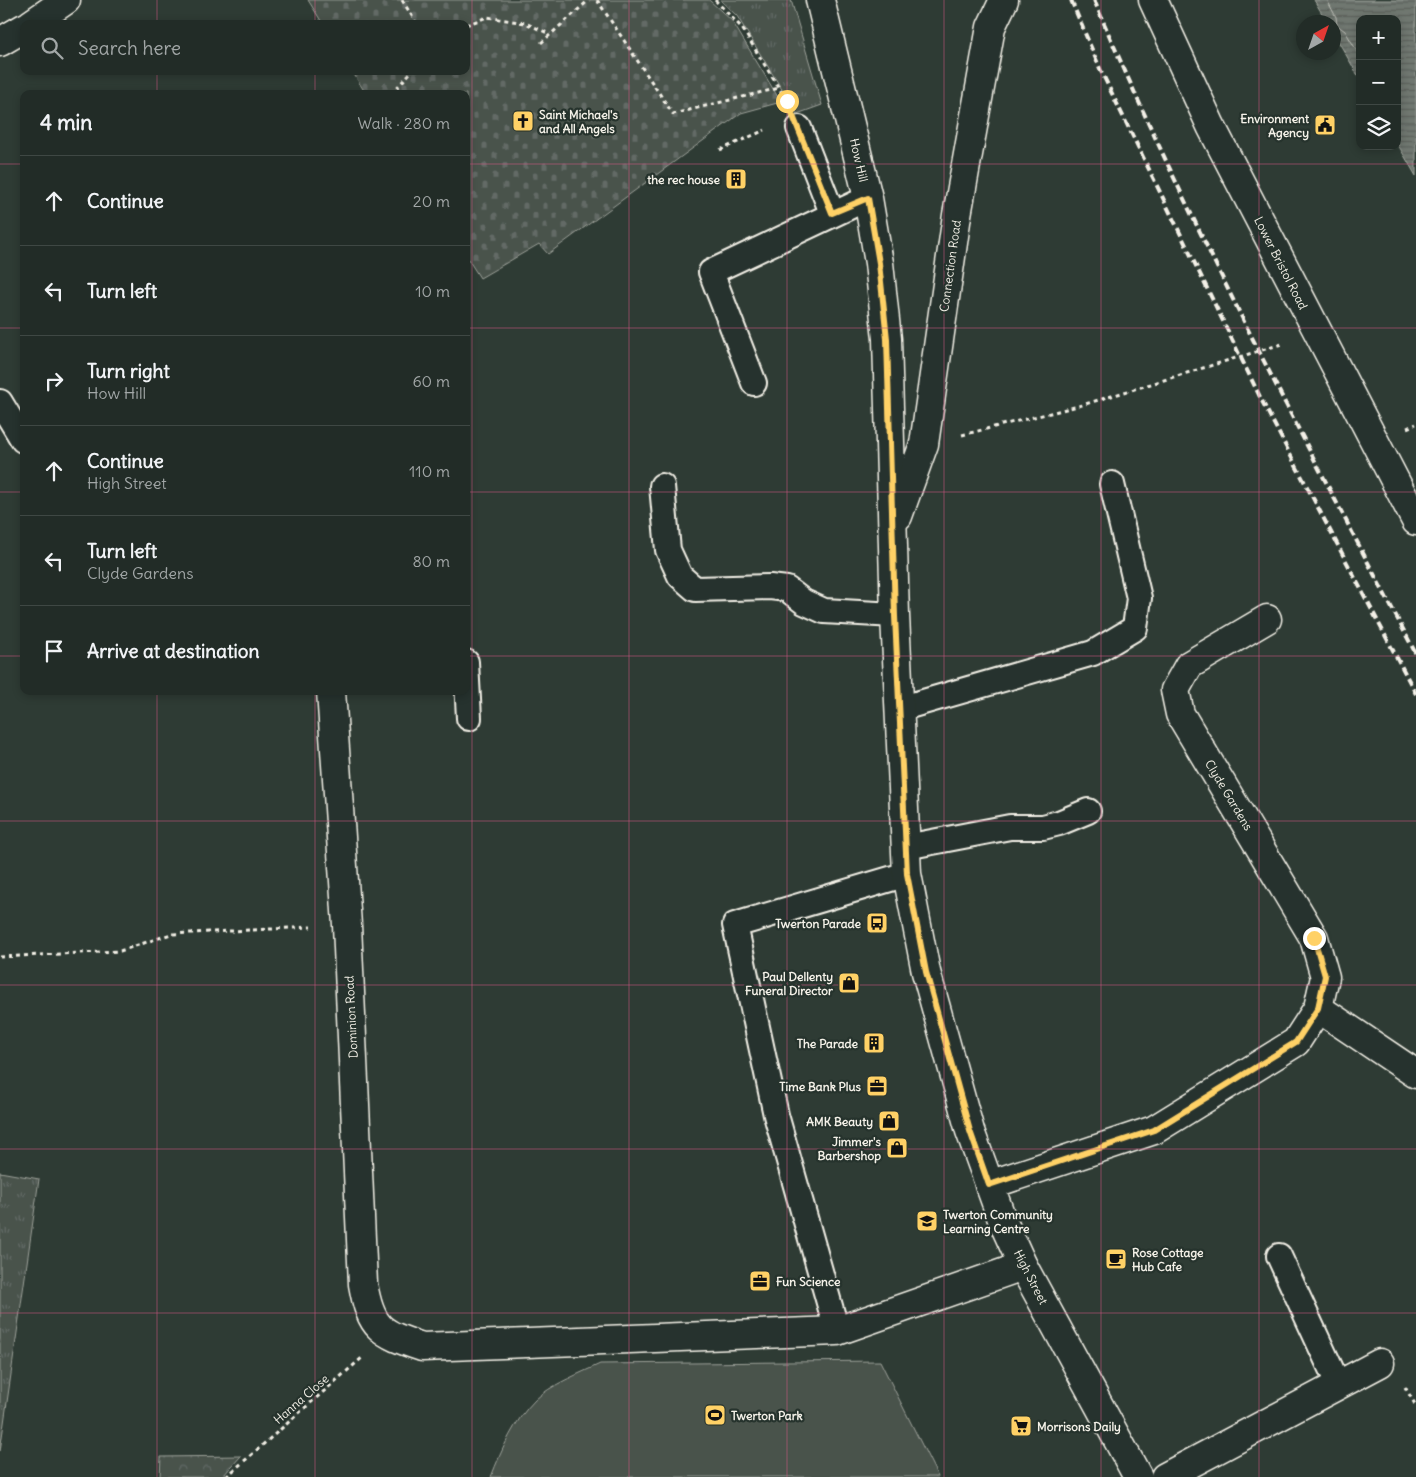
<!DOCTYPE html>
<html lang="en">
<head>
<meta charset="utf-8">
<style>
	:root { --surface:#222c27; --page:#2e3833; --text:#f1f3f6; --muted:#a2a7a7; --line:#3f4844 }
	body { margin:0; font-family:Delius,sans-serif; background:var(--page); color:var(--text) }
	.controls { position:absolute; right:15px; top:15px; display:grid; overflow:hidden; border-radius:10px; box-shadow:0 2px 8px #0003 }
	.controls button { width:45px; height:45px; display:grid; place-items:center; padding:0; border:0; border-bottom:1px solid var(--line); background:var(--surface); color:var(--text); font:25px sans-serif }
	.compass { position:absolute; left:1296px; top:15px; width:45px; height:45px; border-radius:50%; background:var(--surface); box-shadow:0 2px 8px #0003; rotate:40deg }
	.stop { position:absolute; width:15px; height:15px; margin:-11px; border:4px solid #ffd166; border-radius:50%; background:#fff }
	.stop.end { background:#ffd166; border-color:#fff; box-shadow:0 1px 5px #0008 }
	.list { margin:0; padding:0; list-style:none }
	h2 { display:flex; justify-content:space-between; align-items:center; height:65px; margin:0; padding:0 20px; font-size:21px }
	h2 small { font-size:16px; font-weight:400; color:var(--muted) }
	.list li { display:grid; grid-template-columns:32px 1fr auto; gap:15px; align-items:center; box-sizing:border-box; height:90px; padding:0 20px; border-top:1px solid var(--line) }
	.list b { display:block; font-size:19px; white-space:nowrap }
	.list p { margin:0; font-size:16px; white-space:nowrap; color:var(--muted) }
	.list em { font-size:16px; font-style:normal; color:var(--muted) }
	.icon { flex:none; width:28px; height:28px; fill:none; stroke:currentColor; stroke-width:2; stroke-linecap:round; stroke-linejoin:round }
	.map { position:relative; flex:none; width:1416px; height:1477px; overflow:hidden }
	.search { position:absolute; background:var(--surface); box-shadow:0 2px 8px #0003; left:20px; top:20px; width:450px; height:55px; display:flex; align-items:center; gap:12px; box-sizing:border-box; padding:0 18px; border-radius:10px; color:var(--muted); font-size:19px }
	.panel { position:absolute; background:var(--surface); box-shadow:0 2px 8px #0003; left:20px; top:90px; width:450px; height:605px; border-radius:10px }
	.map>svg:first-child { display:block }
	.grass { fill:url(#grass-tufts); stroke:#9ea29a }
	.forest { fill:url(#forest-crowns); stroke:#9ea29a }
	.cemetery { fill:url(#cemetery-stones); stroke:#9ea29a }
	.pitch { fill:#48524c; stroke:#9ea29a }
	.water { fill:url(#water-rules); stroke:#a4a8a0 }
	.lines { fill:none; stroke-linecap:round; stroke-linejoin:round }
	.shore { stroke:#bfc0b8; stroke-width:1 }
	.lane-casing { stroke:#f4f1e8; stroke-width:28 }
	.street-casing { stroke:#f4f1e8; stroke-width:31 }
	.secondary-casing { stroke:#f4f1e8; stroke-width:31 }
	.highway-casing { stroke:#f4f1e8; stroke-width:31 }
	.path { stroke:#f4f1e8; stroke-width:3; stroke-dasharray:4 4; stroke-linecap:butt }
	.lane { stroke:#26332d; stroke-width:24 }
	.street { stroke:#26332d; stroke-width:28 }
	.secondary { stroke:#26332d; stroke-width:28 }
	.highway { stroke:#26332d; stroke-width:28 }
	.rail { stroke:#f4f1e8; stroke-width:4; stroke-dasharray:8 4; stroke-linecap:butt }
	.route { stroke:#ffd166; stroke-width:6 }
	.grid { fill:none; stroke:#d15985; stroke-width:1; stroke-opacity:0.55 }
	.labels { text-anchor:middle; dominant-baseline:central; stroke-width:4.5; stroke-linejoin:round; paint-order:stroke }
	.poi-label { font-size:12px; font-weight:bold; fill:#f4f1e8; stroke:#26332d; text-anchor:end }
	.street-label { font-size:12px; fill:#f4f1e8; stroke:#26332d }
</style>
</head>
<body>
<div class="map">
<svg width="1416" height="1477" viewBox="0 0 1416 1477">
	<defs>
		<pattern id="grass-tufts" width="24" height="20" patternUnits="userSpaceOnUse" patternTransform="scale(1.25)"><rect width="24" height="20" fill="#48524c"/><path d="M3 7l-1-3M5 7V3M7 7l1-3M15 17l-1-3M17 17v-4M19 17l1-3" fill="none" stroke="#636b66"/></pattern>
		<pattern id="forest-crowns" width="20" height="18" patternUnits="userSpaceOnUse" patternTransform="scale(1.25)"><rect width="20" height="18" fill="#48524c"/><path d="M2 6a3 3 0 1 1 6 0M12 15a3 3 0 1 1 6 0" fill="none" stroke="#636b66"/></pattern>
		<pattern id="cemetery-stones" width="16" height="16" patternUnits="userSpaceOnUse" patternTransform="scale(1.25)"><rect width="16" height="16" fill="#48524c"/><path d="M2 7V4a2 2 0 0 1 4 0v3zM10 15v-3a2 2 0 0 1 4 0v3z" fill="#636b66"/></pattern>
		<pattern id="water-rules" width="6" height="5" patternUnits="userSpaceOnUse" patternTransform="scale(1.25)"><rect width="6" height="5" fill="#6f7770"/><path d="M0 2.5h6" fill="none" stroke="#5c605b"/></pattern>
	</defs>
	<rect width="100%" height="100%" fill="#2e3b34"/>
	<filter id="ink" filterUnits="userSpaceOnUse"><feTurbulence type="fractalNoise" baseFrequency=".02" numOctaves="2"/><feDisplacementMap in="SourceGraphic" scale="10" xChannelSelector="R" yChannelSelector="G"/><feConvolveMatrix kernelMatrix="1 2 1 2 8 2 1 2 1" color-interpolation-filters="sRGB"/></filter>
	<g filter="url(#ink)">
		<g class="grass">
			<path d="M720,0H791L822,105L797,114L737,16Z"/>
			<path d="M0,1172L39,1179L0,1451Z"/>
		</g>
		<path class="forest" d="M241,1456L222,1477H160L161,1457Z"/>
		<path class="cemetery" d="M308,0H709L732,21L781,102L741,113L548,254L539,244L480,278L466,256V94H366L352,71H466V24H323Z"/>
		<path class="pitch" d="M880,1361L938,1477H491C502,1449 514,1421 535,1400C550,1385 581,1373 600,1364Z"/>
		<path class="water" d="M1314,0H1416V176L1397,143V19H1360V79L1334,34V22H1327Z"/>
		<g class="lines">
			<path class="shore" d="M1327,0L1336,17L1337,25L1345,31L1360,56"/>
			<g class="lane-casing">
				<g id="lane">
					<path d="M799,128L832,213"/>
					<path d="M754,383L711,272L868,198"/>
					<path d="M0,402L23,440"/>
					<path d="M662,486L668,550L680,576L695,589L770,587L787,589L804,602L824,611L895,615"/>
					<path d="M466,662L469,718"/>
					<path d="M899,709L1093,653L1135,628L1139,598L1112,484"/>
					<path d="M906,847L1010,827H1043L1059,823L1088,811"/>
					<path d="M1279,1256L1338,1384"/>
					<path d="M837,1331L776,1115L735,925L907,874"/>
				</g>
			</g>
			<g class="street-casing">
				<g id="street">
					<path d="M31,24L66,0"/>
					<path d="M0,42L24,28"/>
					<path d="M331,691L347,925L363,1284C371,1330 381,1333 422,1347L837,1331L1023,1266"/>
					<path d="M1318,1008L1416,1074"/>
					<path d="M989,1185L1154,1130L1296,1042L1318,1008L1325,977L1314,938L1180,714L1175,690L1189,665L1267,619"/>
					<path d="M1165,1477L1380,1363"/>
				</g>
			</g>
			<g class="secondary-casing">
				<g id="secondary">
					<path d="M820,0L868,198L879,263L887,339L895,615L907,874L926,972L970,1131L1003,1222L1023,1266L1138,1477"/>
					<path d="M898,516L924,444L957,215L991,27L1004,0"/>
				</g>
			</g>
			<g class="highway-casing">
				<path id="highway" d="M1153,0L1211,126L1416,521"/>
			</g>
			<g class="path">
				<path d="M402,0L417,24"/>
				<path d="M597,0L673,114L779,88"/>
				<path d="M715,0L742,28L785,98"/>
				<path d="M466,25L487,17L525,23L550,34"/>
				<path d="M541,43L589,0"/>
				<path d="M351,74L355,71"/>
				<path d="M391,94L412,71"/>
				<path d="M720,150L765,130"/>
				<path d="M1407,428L1416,424"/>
				<path d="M962,435L1082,405L1285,343"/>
				<path d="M0,957L120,951L171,934L311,927"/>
				<path d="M1405,1387L1416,1406"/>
				<path d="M226,1477L363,1357"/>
			</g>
			<use href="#lane" class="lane"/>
			<use href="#street" class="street"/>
			<use href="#secondary" class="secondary"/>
			<use href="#highway" class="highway"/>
			<g class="rail">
				<path d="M1071,0L1101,71L1262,401L1416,694"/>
				<path d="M1094,0C1189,223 1303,439 1416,654"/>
			</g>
		</g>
	</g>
	<g class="lines" filter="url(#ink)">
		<path class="route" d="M787,101L832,213L868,198L879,263L887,339L895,616L907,874L926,972L970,1131L989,1185L1154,1130L1296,1042L1318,1008L1325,976L1314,938"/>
	</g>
	<path class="grid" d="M157,0V24M315,0V24M472,0V1477M629,0V1477M787,0V1477M944,0V1477M1101,0V1477M1259,0V1477M157,71V94M315,71V94M0,164H24M466,164H1416M0,328H24M466,328H1416M0,492H24M466,492H1416M0,656H24M466,656H1416M157,691V1477M315,691V1477M0,821H1416M0,985H1416M0,1149H1416M0,1313H1416"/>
	<defs>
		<g id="church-square" transform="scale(1.125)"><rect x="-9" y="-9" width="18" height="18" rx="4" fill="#ffd166" stroke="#26332d"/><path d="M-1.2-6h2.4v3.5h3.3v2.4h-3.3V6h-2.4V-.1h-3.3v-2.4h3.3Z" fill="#111"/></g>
		<g id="civic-square" transform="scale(1.125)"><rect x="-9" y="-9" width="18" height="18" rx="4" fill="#ffd166" stroke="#26332d"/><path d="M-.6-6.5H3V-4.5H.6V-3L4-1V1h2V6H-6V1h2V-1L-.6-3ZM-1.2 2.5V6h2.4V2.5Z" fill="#111"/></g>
		<g id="building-square" transform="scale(1.125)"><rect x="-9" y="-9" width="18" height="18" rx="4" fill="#ffd166" stroke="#26332d"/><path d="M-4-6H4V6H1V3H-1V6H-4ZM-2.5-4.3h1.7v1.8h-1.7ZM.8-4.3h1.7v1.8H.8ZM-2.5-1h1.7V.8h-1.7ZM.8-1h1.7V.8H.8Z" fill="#111"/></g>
		<g id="bus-square" transform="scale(1.125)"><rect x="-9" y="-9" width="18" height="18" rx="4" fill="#ffd166" stroke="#26332d"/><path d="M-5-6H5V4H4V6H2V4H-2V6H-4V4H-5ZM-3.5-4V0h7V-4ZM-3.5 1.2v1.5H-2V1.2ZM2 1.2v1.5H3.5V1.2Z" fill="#111"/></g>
		<g id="shop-square" transform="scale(1.125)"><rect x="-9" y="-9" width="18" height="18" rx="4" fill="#ffd166" stroke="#26332d"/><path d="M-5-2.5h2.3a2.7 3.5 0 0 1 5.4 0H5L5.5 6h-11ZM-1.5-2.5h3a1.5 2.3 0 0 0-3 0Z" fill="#111"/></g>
		<g id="office-square" transform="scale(1.125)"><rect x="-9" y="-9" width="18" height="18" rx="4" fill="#ffd166" stroke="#26332d"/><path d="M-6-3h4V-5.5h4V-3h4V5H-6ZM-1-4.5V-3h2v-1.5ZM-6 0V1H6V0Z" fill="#111"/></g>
		<g id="university-square" transform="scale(1.125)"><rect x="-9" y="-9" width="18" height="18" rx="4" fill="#ffd166" stroke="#26332d"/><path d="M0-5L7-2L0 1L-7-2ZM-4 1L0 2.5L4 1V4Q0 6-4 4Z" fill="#111"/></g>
		<g id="cafe-square" transform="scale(1.125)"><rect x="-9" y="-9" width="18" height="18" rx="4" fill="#ffd166" stroke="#26332d"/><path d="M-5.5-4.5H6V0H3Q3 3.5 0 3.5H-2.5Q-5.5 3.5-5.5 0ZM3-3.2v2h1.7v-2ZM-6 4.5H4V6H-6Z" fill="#111"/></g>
		<g id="stadium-square" transform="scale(1.125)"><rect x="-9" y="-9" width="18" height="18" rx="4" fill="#ffd166" stroke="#26332d"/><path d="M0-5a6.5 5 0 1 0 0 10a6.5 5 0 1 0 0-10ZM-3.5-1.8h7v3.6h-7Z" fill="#111"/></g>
		<g id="supermarket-square" transform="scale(1.125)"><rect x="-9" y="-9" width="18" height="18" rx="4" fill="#ffd166" stroke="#26332d"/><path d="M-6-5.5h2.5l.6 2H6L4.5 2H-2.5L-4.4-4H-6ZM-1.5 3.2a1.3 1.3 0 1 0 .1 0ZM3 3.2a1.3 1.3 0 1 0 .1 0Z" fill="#111"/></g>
	</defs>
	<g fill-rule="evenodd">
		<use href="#church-square" x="523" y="121"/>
		<use href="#civic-square" x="1325" y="125"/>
		<use href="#building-square" x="736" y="179"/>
		<use href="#bus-square" x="877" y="923"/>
		<use href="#shop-square" x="849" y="983"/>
		<use href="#building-square" x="874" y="1043"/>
		<use href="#office-square" x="877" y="1086"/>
		<use href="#shop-square" x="889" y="1121"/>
		<use href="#shop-square" x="897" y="1148"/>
		<use href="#university-square" x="927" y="1221"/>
		<use href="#cafe-square" x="1116" y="1259"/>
		<use href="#office-square" x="760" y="1281"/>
		<use href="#stadium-square" x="715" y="1415"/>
		<use href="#supermarket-square" x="1021" y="1426"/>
	</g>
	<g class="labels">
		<g class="poi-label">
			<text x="539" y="114" text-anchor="start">Saint Michael's<tspan x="539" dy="14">and All Angels</tspan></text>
			<text x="1309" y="118">Environment<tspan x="1309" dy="14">Agency</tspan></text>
			<text x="720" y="179">the rec house</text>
			<text x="861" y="923">Twerton Parade</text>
			<text x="833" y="976">Paul Dellenty<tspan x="833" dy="14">Funeral Director</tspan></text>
			<text x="858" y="1043">The Parade</text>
			<text x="861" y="1086">Time Bank Plus</text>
			<text x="873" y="1121">AMK Beauty</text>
			<text x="881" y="1141">Jimmer's<tspan x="881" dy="14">Barbershop</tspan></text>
			<text x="943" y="1214" text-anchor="start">Twerton Community<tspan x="943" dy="14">Learning Centre</tspan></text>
			<text x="1132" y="1252" text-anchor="start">Rose Cottage<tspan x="1132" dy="14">Hub Cafe</tspan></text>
			<text x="776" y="1281" text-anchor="start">Fun Science</text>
			<text x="731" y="1415" text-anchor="start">Twerton Park</text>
			<text x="1037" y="1426" text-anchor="start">Morrisons Daily</text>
		</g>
		<g class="street-label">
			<text transform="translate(859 160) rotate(77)">How Hill</text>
			<text transform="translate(1281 263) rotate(63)">Lower Bristol Road</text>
			<text transform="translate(950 266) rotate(-82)">Connection Road</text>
			<text transform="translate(1229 795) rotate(59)">Clyde Gardens</text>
			<text transform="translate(351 1017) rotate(-93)">Dominion Road</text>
			<text transform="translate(1031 1277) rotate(63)">High Street</text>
			<text transform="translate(301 1399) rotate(-41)">Hanna Close</text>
		</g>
	</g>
</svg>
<div class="controls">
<button>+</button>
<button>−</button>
<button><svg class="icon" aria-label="layers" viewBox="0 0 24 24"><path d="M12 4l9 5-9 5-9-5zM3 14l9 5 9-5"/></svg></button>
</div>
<svg class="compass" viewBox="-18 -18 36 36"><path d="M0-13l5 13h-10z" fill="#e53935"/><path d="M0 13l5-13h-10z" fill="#a2a7a7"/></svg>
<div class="stop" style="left:787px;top:101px"></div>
<div class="stop end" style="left:1314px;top:938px"></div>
<div class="search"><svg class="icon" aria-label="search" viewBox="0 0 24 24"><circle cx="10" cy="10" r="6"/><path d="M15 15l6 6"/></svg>Search here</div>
<section class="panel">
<h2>4 min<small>Walk · 280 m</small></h2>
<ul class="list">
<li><svg class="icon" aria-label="ahead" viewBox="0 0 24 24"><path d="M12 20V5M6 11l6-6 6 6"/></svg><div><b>Continue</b></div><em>20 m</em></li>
<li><svg class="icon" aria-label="left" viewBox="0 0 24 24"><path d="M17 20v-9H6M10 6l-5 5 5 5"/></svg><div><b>Turn left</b></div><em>10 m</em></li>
<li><svg class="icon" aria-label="right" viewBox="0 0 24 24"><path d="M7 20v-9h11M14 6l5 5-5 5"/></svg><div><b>Turn right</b><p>How Hill</p></div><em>60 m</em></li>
<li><svg class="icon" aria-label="ahead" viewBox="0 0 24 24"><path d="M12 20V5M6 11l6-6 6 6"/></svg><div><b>Continue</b><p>High Street</p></div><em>110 m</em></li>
<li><svg class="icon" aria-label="left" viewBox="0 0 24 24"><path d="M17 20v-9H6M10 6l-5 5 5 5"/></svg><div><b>Turn left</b><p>Clyde Gardens</p></div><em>80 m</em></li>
<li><svg class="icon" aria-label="arrive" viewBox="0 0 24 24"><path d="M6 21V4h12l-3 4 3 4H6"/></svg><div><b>Arrive at destination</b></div></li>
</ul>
</section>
</div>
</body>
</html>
